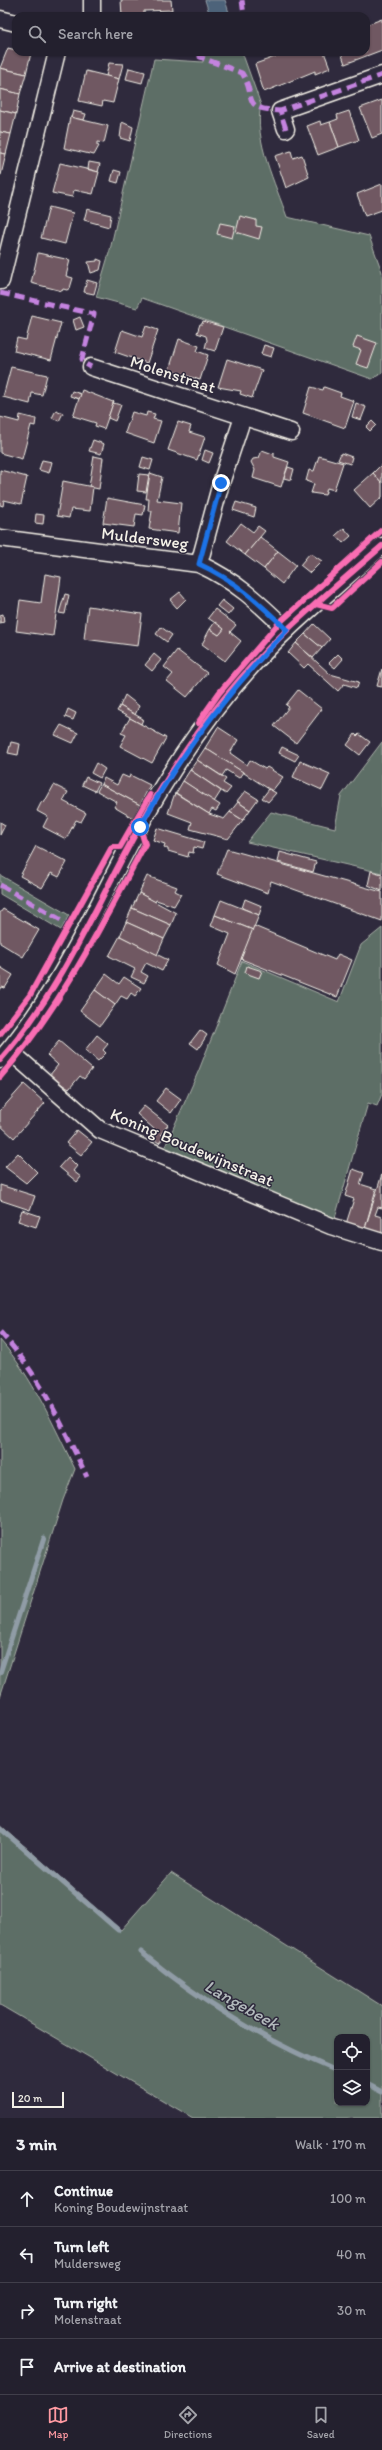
<!DOCTYPE html>
<html lang="en">
<head>
<meta charset="utf-8">
<style>
	:root { --surface:#23202e; --page:#2f2d3a; --text:#f1f3f6; --muted:#a3a3aa; --line:#403e4a; --accent:#ff9aa2 }
	body { margin:0; font-family:Itim,sans-serif; background:var(--page); color:var(--text) }
	.controls { position:absolute; right:12px; bottom:12px; display:grid; overflow:hidden; border-radius:8px; box-shadow:0 1px 3px #0004 }
	.controls button { width:36px; height:36px; display:grid; place-items:center; padding:0; border:0; border-bottom:1px solid var(--line); background:var(--surface); color:var(--text); font:20px sans-serif }
	.scale { position:absolute; left:12px; bottom:10px; width:52px; box-sizing:border-box; padding-left:4px; border:2px solid #f4f1e8; border-top:0; font-size:11px; line-height:14px; white-space:nowrap; color:#f4f1e8; -webkit-text-stroke:3px #2f2a3d; paint-order:stroke }
	.stop { position:absolute; width:12px; height:12px; margin:-9px; border:3px solid #1a73e8; border-radius:50%; background:#fff }
	.stop.end { background:#1a73e8; border-color:#fff; box-shadow:0 1px 4px #0008 }
	.list { margin:0; padding:0; list-style:none }
	h2 { display:flex; justify-content:space-between; align-items:center; height:52px; margin:0; padding:0 16px; font-size:17px }
	h2 small { font-size:13px; font-weight:400; color:var(--muted) }
	.list li { display:grid; grid-template-columns:26px 1fr auto; gap:12px; align-items:center; box-sizing:border-box; height:56px; padding:0 16px; border-top:1px solid var(--line) }
	.list b { display:block; font-size:15px; white-space:nowrap }
	.list p { margin:0; font-size:13px; white-space:nowrap; color:var(--muted) }
	.list em { font-size:13px; font-style:normal; color:var(--muted) }
	.icon { flex:none; width:22px; height:22px; fill:none; stroke:currentColor; stroke-width:2; stroke-linecap:round; stroke-linejoin:round }
	.map { position:relative; flex:none; width:382px; height:2118px; overflow:hidden }
	.search { position:absolute; background:var(--surface); box-shadow:0 1px 3px #0004; left:12px; right:12px; top:12px; height:44px; display:flex; align-items:center; gap:10px; box-sizing:border-box; padding:0 14px; border-radius:12px; color:var(--muted); font-size:15px }
	.sheet { height:276px; background:var(--surface) }
	nav { display:flex; justify-content:space-around; align-items:center; box-sizing:border-box; height:56px; border-top:1px solid var(--line); background:var(--surface); font-size:11px; color:var(--muted) }
	nav a { display:grid; justify-items:center; gap:2px }
	nav .on { color:var(--accent) }
	.map>svg:first-child { display:block }
	.green { fill:#5d6e66; stroke:#a8b0a7; fill-rule:evenodd }
	.water { fill:#4e647a; stroke:#909ca6 }
	.lines { fill:none; stroke-linecap:round; stroke-linejoin:round }
	.stream { stroke:#909ca6; stroke-width:5 }
	.building { fill:#6f5862; stroke:#f4f1e8 }
	.minor-casing { stroke:#f4f1e8; stroke-width:19 }
	.minor { stroke:#2f2a3d; stroke-width:16 }
	.quiet { stroke:#c483df; stroke-width:5; stroke-dasharray:10 5; stroke-linecap:butt }
	.cycleway-casing { stroke:#2f2a3d; stroke-width:8 }
	.cycleway { stroke:#f96db3; stroke-width:6 }
	.route { stroke:#1a73e8; stroke-width:5 }
	.labels { text-anchor:middle; dominant-baseline:central; stroke-width:3; stroke-linejoin:round; paint-order:stroke }
	.street-label { font-size:17px; fill:#f4f1e8; stroke:#2f2a3d }
	.water-label { font-size:18px; font-style:italic; fill:#b2b9bc; stroke:#2f2a3d }
</style>
</head>
<body>
<div class="map">
<svg width="382" height="2118" viewBox="0 0 382 2118">
	<rect width="100%" height="100%" fill="#2f2a3d"/>
	<filter id="ink" filterUnits="userSpaceOnUse"><feTurbulence type="fractalNoise" baseFrequency=".025" numOctaves="2"/><feDisplacementMap in="SourceGraphic" scale="8" xChannelSelector="R" yChannelSelector="G"/><feConvolveMatrix kernelMatrix="1 2 1 2 8 2 1 2 1" color-interpolation-filters="sRGB"/></filter>
	<g filter="url(#ink)">
		<g class="green">
			<path d="M203,52H242L261,105C253,139 276,185 287,217L369,236L382,272V373L372,379L142,298L137,308L96,297L110,250L154,59L203,62Z"/>
			<path d="M382,742V873L247,842L271,812L335,828L341,796Z"/>
			<path d="M0,875L69,915L61,930L0,894Z"/>
			<path d="M382,928V1094L377,1106L368,1103L333,1225L164,1149L199,1070L242,961L339,1002L361,945Z"/>
			<path d="M0,1340C33,1378 53,1424 75,1469L63,1500L0,1697Z"/>
			<path d="M0,1825L121,1930L171,1873L382,2006V2118H193L0,2005ZM337,2037H367V2103H337Z"/>
		</g>
		<path class="water" d="M205,0H225L230,16H210Z"/>
		<g class="lines">
			<g class="stream">
				<path d="M0,1673L44,1538"/>
				<path d="M0,1828L118,1930"/>
				<path d="M141,1952C203,2003 263,2040 337,2071"/>
				<path d="M367,2084L382,2092"/>
			</g>
		</g>
		<g class="building">
			<path d="M121,0H171L172,10L144,11V16H122Z"/>
			<path d="M382,19V50L345,64L341,52H366V25Z"/>
			<path d="M8,48L16,50V52L31,53L26,74L0,68Z"/>
			<path d="M289,52H324L330,68L315,74V71L264,92L255,64Z"/>
			<path d="M109,63L123,64L119,79L106,76Z"/>
			<path d="M0,68L26,74L20,94L0,89Z"/>
			<path d="M129,68L145,72L142,83L126,79Z"/>
			<path d="M86,71L119,79L113,103L103,101L102,106L79,101Z"/>
			<path d="M0,89L20,94L16,114L0,110Z"/>
			<path d="M382,100V134L372,138L360,108Z"/>
			<path d="M0,110L16,114L11,134L0,132Z"/>
			<path d="M73,111L86,114L84,120L71,118Z"/>
			<path d="M349,111L359,140L339,147L330,122L338,119L337,115Z"/>
			<path d="M70,117L108,126L104,143L97,142V145L99,146L94,155L64,148Z"/>
			<path d="M320,121L321,125L330,122L339,147L318,155L307,126Z"/>
			<path d="M122,122L133,127L130,141L120,138Z"/>
			<path d="M0,132L11,134L6,154L0,153Z"/>
			<path d="M291,151L293,158L302,155L309,177L286,188L275,156Z"/>
			<path d="M0,153L6,154L1,175H0Z"/>
			<path d="M89,162L100,164L98,172L88,169Z"/>
			<path d="M60,163L99,172L93,194L74,190L72,197L52,193Z"/>
			<path d="M114,170L121,172L118,183L111,181Z"/>
			<path d="M382,184V210L365,216L357,194Z"/>
			<path d="M49,207L73,213L65,244L41,238Z"/>
			<path d="M87,209L111,215L109,227L84,220Z"/>
			<path d="M240,216L256,220V226L262,227L259,239L236,232Z"/>
			<path d="M220,223L235,226L232,238L217,234Z"/>
			<path d="M38,253L70,260L66,276L73,278L70,288L67,290L63,289L62,291L31,283Z"/>
			<path d="M97,259L102,261L100,270L91,273L88,262L97,261Z"/>
			<path d="M87,280L97,283L94,294L84,292Z"/>
			<path d="M32,316L61,323L51,360L14,351L17,338L26,340Z"/>
			<path d="M80,317L84,327L76,330L73,320Z"/>
			<path d="M203,321L223,327L215,351L205,348L207,340L206,336L197,333L200,324H202Z"/>
			<path d="M146,326L158,330L147,363L115,352L122,330L142,337Z"/>
			<path d="M357,336L377,343L368,368L356,364L361,350L353,347Z"/>
			<path d="M179,339L199,346L197,351L208,355L200,380L169,370Z"/>
			<path d="M264,345L274,348L271,357L261,354Z"/>
			<path d="M227,359L262,370L252,398L240,394L241,391L218,387Z"/>
			<path d="M11,367L47,375L42,395L32,393L30,404L3,397Z"/>
			<path d="M311,387L323,390L324,387L341,393L340,396L354,401L345,428L303,413Z"/>
			<path d="M82,390L113,402L114,401L104,429L95,426L96,423L73,416Z"/>
			<path d="M72,391L81,394L79,399L70,396Z"/>
			<path d="M113,403L121,405L115,421L108,418Z"/>
			<path d="M356,403L366,407L361,420L352,417Z"/>
			<path d="M56,410L63,413L59,421L52,418Z"/>
			<path d="M132,412L146,416L147,412L155,414L153,419L161,421L154,443L125,433Z"/>
			<path d="M20,415L36,419L35,426L31,425L22,459L0,453V417L19,422Z"/>
			<path d="M372,421L376,425L370,431L366,427Z"/>
			<path d="M178,422L191,426L189,432L205,437L197,460L168,450Z"/>
			<path d="M93,440L104,444L101,454L89,451Z"/>
			<path d="M205,450L213,453L209,463L202,460Z"/>
			<path d="M262,450L273,454L274,452V457L289,462L281,487L253,478L255,470L251,462L253,459L259,458Z"/>
			<path d="M341,453L352,457L350,464L338,460Z"/>
			<path d="M94,456L103,458L99,489L89,487Z"/>
			<path d="M319,456L343,463L334,490L327,488L325,495L311,493L314,484L306,481L309,470L314,471Z"/>
			<path d="M143,457L153,460L150,470L140,467Z"/>
			<path d="M42,460L52,462L49,473L39,470Z"/>
			<path d="M382,464V483L373,473Z"/>
			<path d="M288,467L294,469L291,480L284,478Z"/>
			<path d="M0,470L27,477L21,504L4,500L3,506L0,505Z"/>
			<path d="M150,473L162,477L157,500L181,503L178,533L149,529L152,511H148L149,499H146Z"/>
			<path d="M373,473L382,483V497L370,508L354,490Z"/>
			<path d="M139,474L149,475L146,492L137,491Z"/>
			<path d="M63,481L93,487L90,511L71,509L69,518L57,516Z"/>
			<path d="M107,498L145,505L143,515L136,514L134,527L103,523Z"/>
			<path d="M236,502L256,508L254,517L233,510Z"/>
			<path d="M36,514L44,515L43,524L35,523Z"/>
			<path d="M241,523L253,532L258,526L265,531L245,555L227,541Z"/>
			<path d="M344,528L351,536L343,543L336,535Z"/>
			<path d="M260,537L278,551L264,569L245,555Z"/>
			<path d="M278,551L296,565L282,584L264,569Z"/>
			<path d="M310,553L322,561L310,573L300,565Z"/>
			<path d="M45,574L61,577L53,636L16,631L20,600L41,603Z"/>
			<path d="M180,592L186,599L177,608L170,600Z"/>
			<path d="M65,594L69,595L65,614L59,613Z"/>
			<path d="M222,600L233,609L228,615L217,606Z"/>
			<path d="M88,606L142,614L138,646L84,639Z"/>
			<path d="M215,609L236,625L230,632L241,641L225,661L202,644L210,629L219,635L224,629L208,618Z"/>
			<path d="M3,614L4,622L0,623V615Z"/>
			<path d="M215,622L224,629L219,635L210,629Z"/>
			<path d="M314,624L330,639L322,648L305,634Z"/>
			<path d="M161,627L172,635L167,642L156,634Z"/>
			<path d="M305,634L322,648L313,658L296,643Z"/>
			<path d="M296,643L330,674L359,682L357,688L344,684L338,691L308,664L304,668L288,653Z"/>
			<path d="M177,650L207,673L187,697L167,681L173,674L164,667Z"/>
			<path d="M154,654L161,660L152,671L145,665Z"/>
			<path d="M338,654L343,659L335,668L329,663Z"/>
			<path d="M382,669V687L377,686Z"/>
			<path d="M298,690L322,709L296,743L274,726L289,707L286,705Z"/>
			<path d="M125,695L139,706L135,715L120,706Z"/>
			<path d="M120,706L143,719L141,724L117,711Z"/>
			<path d="M68,709L76,713L73,720L65,717Z"/>
			<path d="M130,718L166,738L152,763L120,746L126,735L121,733Z"/>
			<path d="M61,725L78,733L73,743L55,735Z"/>
			<path d="M218,727L238,740L230,753L247,765L250,760L265,769L267,767L283,777L272,791L205,748Z"/>
			<path d="M355,734L357,736L359,734L370,742L360,755L347,745Z"/>
			<path d="M11,742L20,744L18,755L8,753Z"/>
			<path d="M282,747L299,755L295,761L279,753Z"/>
			<path d="M205,748L243,772L239,778L226,770L222,776L197,760Z"/>
			<path d="M197,760L226,779L223,783L231,788L226,794L190,770Z"/>
			<path d="M300,761L330,774L322,790L293,777Z"/>
			<path d="M96,763L105,769L100,778L91,773Z"/>
			<path d="M190,770L221,791L214,802L183,781Z"/>
			<path d="M122,775L129,778L130,775L150,785L140,805L101,784L104,778L117,785Z"/>
			<path d="M86,777L99,783L95,791L82,785Z"/>
			<path d="M183,781L220,805L216,811L212,809L209,814L176,793Z"/>
			<path d="M101,784L140,805L133,818L114,807L117,802L97,791Z"/>
			<path d="M54,785L68,792L63,801L86,813L81,822L76,820L66,839L43,827L48,817L37,811L42,801L44,803Z"/>
			<path d="M269,789L276,793L268,802L262,798Z"/>
			<path d="M245,791L258,799L250,810L237,801Z"/>
			<path d="M175,793L209,814L224,819L230,812L243,820L228,839L190,829L192,822L168,813Z"/>
			<path d="M238,802L250,810L243,820L230,812Z"/>
			<path d="M0,822L5,825L0,835Z"/>
			<path d="M157,828L204,842L202,849L194,847L193,853L189,852L188,857L168,851V849L164,847L165,844L153,840Z"/>
			<path d="M36,846L67,862L59,877L51,873L42,888L20,876Z"/>
			<path d="M227,849L382,892V921L271,881L268,893L217,874Z"/>
			<path d="M280,852L316,862L313,872L278,862Z"/>
			<path d="M371,871L382,874V891L368,885Z"/>
			<path d="M147,876L177,887L175,891L181,894L174,906L156,900L155,902L139,893Z"/>
			<path d="M139,893L176,913L171,925L132,908Z"/>
			<path d="M245,899L262,906L259,915L242,908Z"/>
			<path d="M221,900L259,915L253,930L215,915Z"/>
			<path d="M132,908L171,925L164,939L126,922Z"/>
			<path d="M3,909L39,930L23,957L0,943V913Z"/>
			<path d="M215,915L253,930L235,974L218,965L230,934L211,926Z"/>
			<path d="M126,922L164,939L157,955L120,936Z"/>
			<path d="M254,926L335,960L338,954L352,960L337,997L241,959Z"/>
			<path d="M120,936L168,960L162,971L146,963L141,972L148,976L144,983L131,977L135,969L109,956Z"/>
			<path d="M247,966L262,971L259,978L245,973Z"/>
			<path d="M0,967L13,975L5,988L2,987L0,990Z"/>
			<path d="M106,974L119,984L124,977L141,988L135,996L131,993L127,999L121,996L115,1005L95,990Z"/>
			<path d="M95,990L115,1005L100,1026L80,1011Z"/>
			<path d="M200,1030L207,1035L198,1049L190,1043Z"/>
			<path d="M97,1035L108,1044L103,1050L106,1053L98,1061L85,1050Z"/>
			<path d="M59,1041L92,1069L84,1079L80,1076L69,1089L49,1076L58,1065L47,1055Z"/>
			<path d="M24,1084L45,1103L14,1138L0,1125V1111Z"/>
			<path d="M166,1088L181,1099L171,1113L156,1101Z"/>
			<path d="M144,1106L168,1125L161,1134L164,1137L159,1143L149,1136L154,1129L137,1114Z"/>
			<path d="M77,1130L92,1142L81,1155L66,1143Z"/>
			<path d="M18,1153L37,1172L26,1183L5,1167Z"/>
			<path d="M68,1157L77,1166L73,1171L81,1177L77,1182L59,1167Z"/>
			<path d="M353,1169L364,1173L360,1184L376,1189L364,1232L345,1227L354,1199L345,1196Z"/>
			<path d="M382,1174V1208L378,1207L375,1215L382,1217V1236L364,1232Z"/>
			<path d="M0,1185L35,1196L30,1210L0,1200Z"/>
			<path d="M22,1210L40,1216L36,1227L18,1221Z"/>
		</g>
		<g class="lines">
			<g class="minor-casing">
				<g id="minor">
					<path d="M92,0V16"/>
					<path d="M0,19L16,23"/>
					<path d="M286,129L280,111L382,75"/>
					<path d="M1,281L57,52"/>
					<path d="M91,367L291,432"/>
					<path d="M0,538L199,564C236,581 258,602 287,630"/>
					<path d="M199,564L221,483L243,417"/>
					<path d="M9,1050L100,1130L331,1226L382,1242"/>
					<path d="M0,1060C72,979 107,875 164,784C198,729 240,674 287,630C318,601 350,574 382,546"/>
				</g>
			</g>
			<use href="#minor" class="minor"/>
			<g class="quiet">
				<path d="M242,0L244,16"/>
				<path d="M200,52V57L242,73C258,99 239,108 280,111"/>
				<path d="M286,129L280,111L382,75"/>
				<path d="M0,293L94,314L82,359L84,363L91,367"/>
				<path d="M0,885L70,925"/>
				<path d="M0,1332C40,1375 62,1425 87,1477"/>
			</g>
			<g class="cycleway-casing">
				<g id="cycleway">
					<path d="M316,604L332,608L382,562"/>
					<path d="M198,723L219,693L279,623L382,530"/>
					<path d="M0,1034L30,995L112,847H120L150,795"/>
					<path d="M0,1060C72,979 107,875 164,784C198,729 240,674 287,630C318,601 350,574 382,546"/>
					<path d="M0,1077C60,1008 102,925 145,844L140,827"/>
				</g>
			</g>
			<use href="#cycleway" class="cycleway"/>
		</g>
	</g>
	<g class="lines" filter="url(#ink)">
		<path class="route" d="M140,827C180,754 229,690 287,630C258,602 236,581 199,564L221,483"/>
	</g>
	<g class="labels">
		<g class="street-label">
			<text transform="translate(173 374) rotate(18)">Molenstraat</text>
			<text transform="translate(145 538) rotate(7)">Muldersweg</text>
			<text transform="translate(192 1147) rotate(23)">Koning Boudewijnstraat</text>
		</g>
		<g class="water-label">
			<text transform="translate(242 2005) rotate(30)">Langebeek</text>
		</g>
	</g>
</svg>
<div class="controls">
<button><svg class="icon" aria-label="locate" viewBox="0 0 24 24"><circle cx="12" cy="12" r="6"/><path d="M12 2v4M12 18v4M2 12h4M18 12h4"/></svg></button>
<button><svg class="icon" aria-label="layers" viewBox="0 0 24 24"><path d="M12 4l9 5-9 5-9-5zM3 14l9 5 9-5"/></svg></button>
</div>
<div class="scale">20 m</div>
<div class="stop" style="left:140px;top:827px"></div>
<div class="stop end" style="left:221px;top:483px"></div>
<div class="search"><svg class="icon" aria-label="search" viewBox="0 0 24 24"><circle cx="10" cy="10" r="6"/><path d="M15 15l6 6"/></svg>Search here</div>
</div>
<section class="sheet">
<h2>3 min<small>Walk · 170 m</small></h2>
<ul class="list">
<li><svg class="icon" aria-label="ahead" viewBox="0 0 24 24"><path d="M12 20V5M6 11l6-6 6 6"/></svg><div><b>Continue</b><p>Koning Boudewijnstraat</p></div><em>100 m</em></li>
<li><svg class="icon" aria-label="left" viewBox="0 0 24 24"><path d="M17 20v-9H6M10 6l-5 5 5 5"/></svg><div><b>Turn left</b><p>Muldersweg</p></div><em>40 m</em></li>
<li><svg class="icon" aria-label="right" viewBox="0 0 24 24"><path d="M7 20v-9h11M14 6l5 5-5 5"/></svg><div><b>Turn right</b><p>Molenstraat</p></div><em>30 m</em></li>
<li><svg class="icon" aria-label="arrive" viewBox="0 0 24 24"><path d="M6 21V4h12l-3 4 3 4H6"/></svg><div><b>Arrive at destination</b></div></li>
</ul>
</section>
<nav>
<a class="on"><svg class="icon" aria-label="map" viewBox="0 0 24 24"><path d="M3 6l6-2 6 2 6-2v14l-6 2-6-2-6 2zM9 4v14M15 6v14"/></svg>Map</a>
<a><svg class="icon" aria-label="directions" viewBox="0 0 24 24"><path d="M12 3l9 9-9 9-9-9zM9 14v-3h6M13 9l2 2-2 2"/></svg>Directions</a>
<a><svg class="icon" aria-label="saved" viewBox="0 0 24 24"><path d="M7 4h10v16l-5-4-5 4z"/></svg>Saved</a>
</nav>
</body>
</html>
